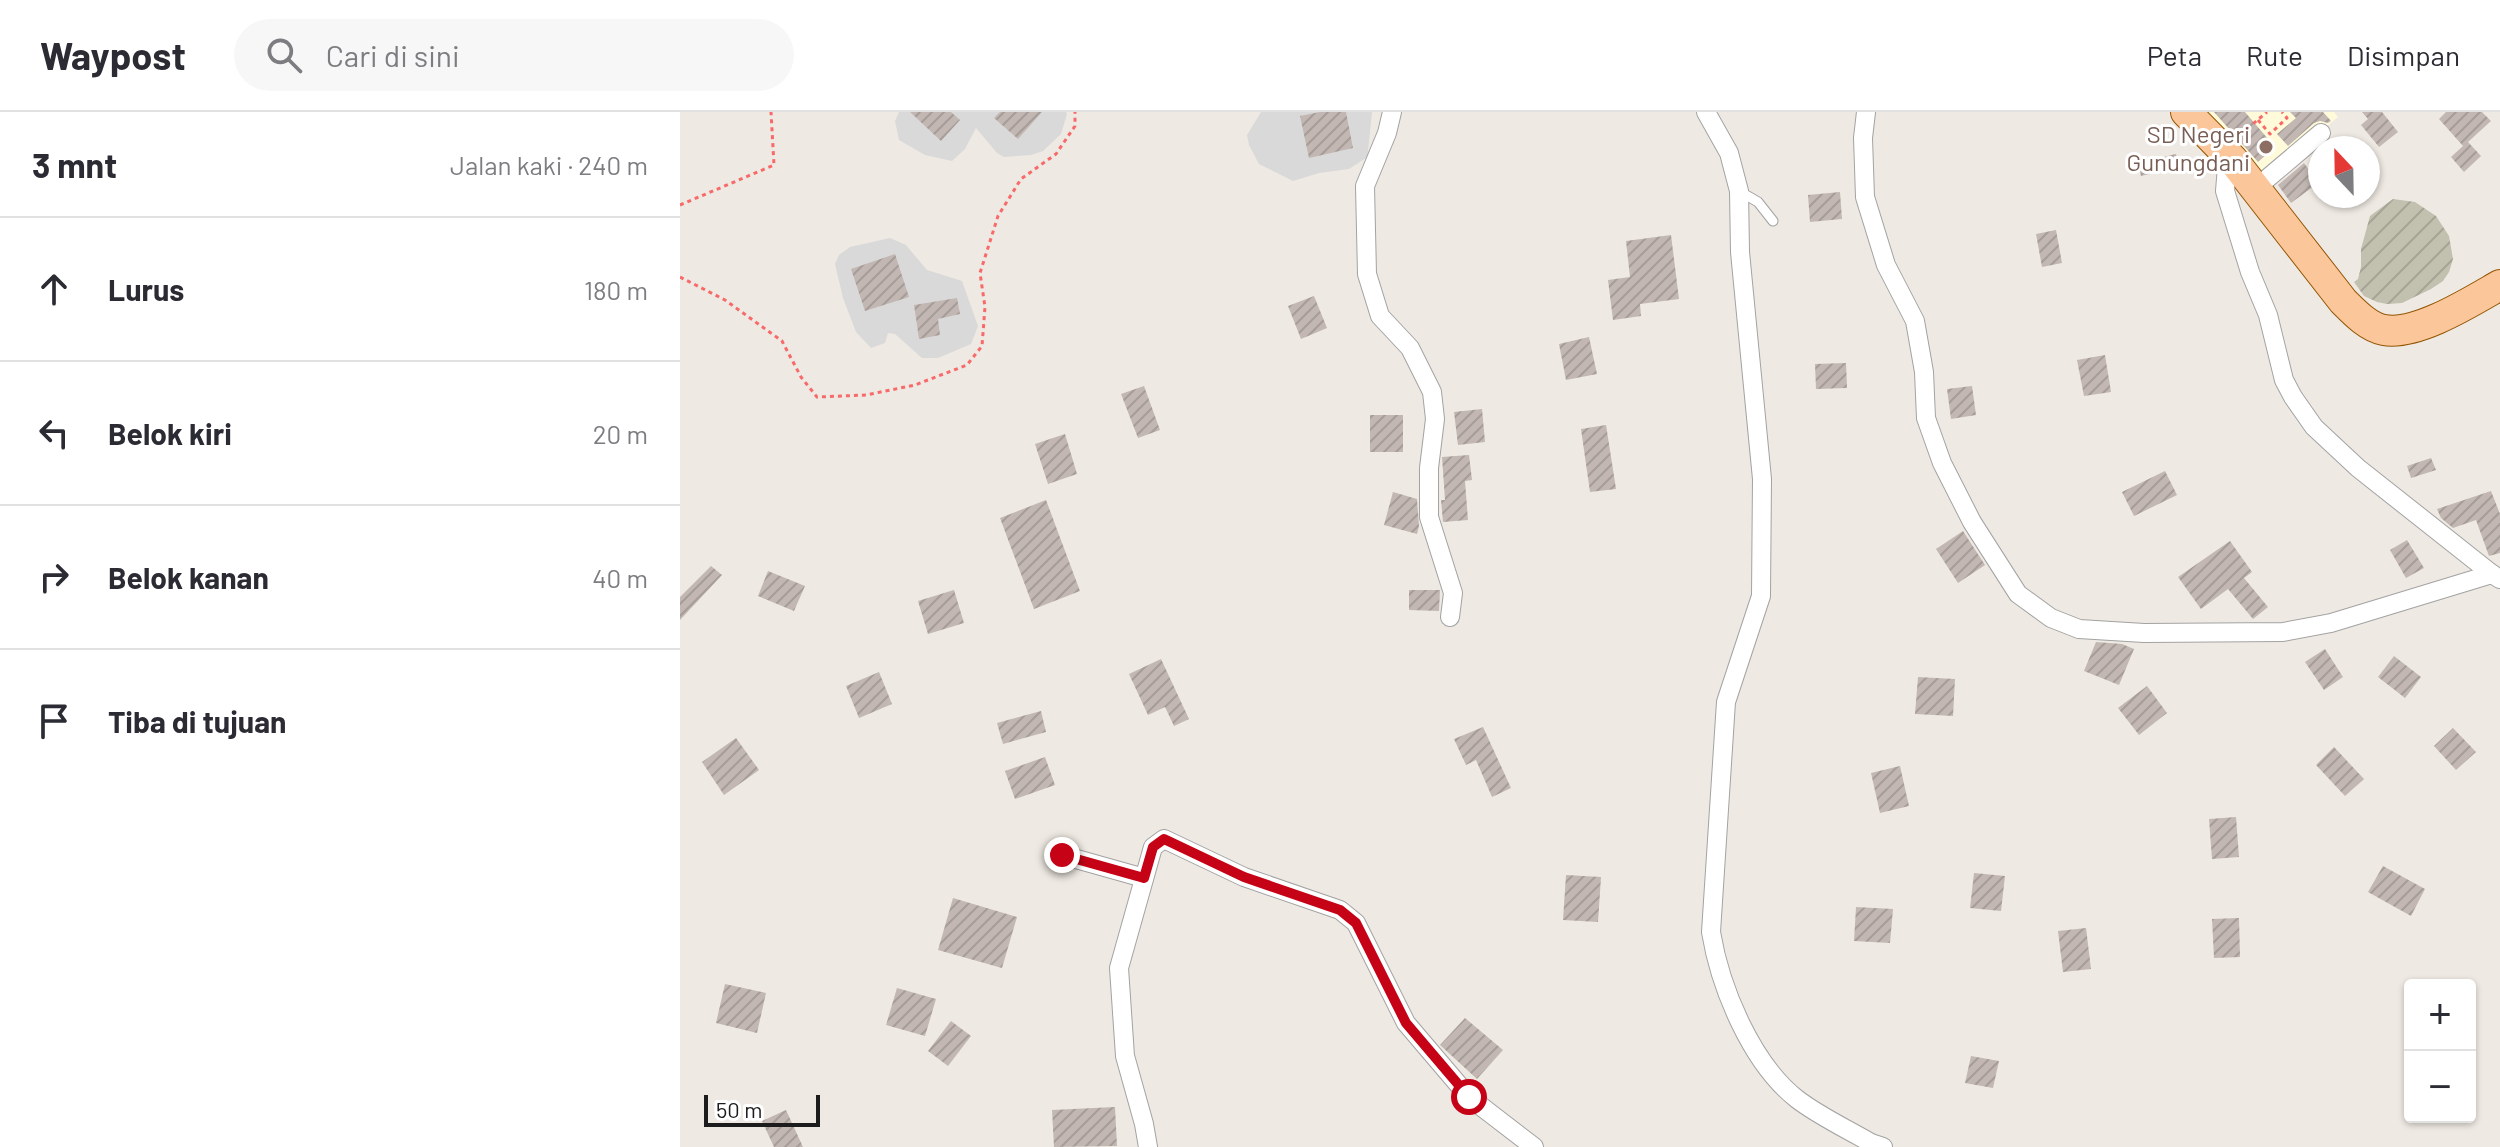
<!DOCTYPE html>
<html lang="id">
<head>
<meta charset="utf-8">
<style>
	:root { --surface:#fff; --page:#f7f7f7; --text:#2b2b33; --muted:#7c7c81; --line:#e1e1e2 }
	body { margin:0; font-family:Barlow,sans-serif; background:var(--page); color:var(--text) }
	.controls { position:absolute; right:24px; bottom:24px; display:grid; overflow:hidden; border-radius:8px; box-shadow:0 2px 6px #0004 }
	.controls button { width:72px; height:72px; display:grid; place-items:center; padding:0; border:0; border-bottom:2px solid var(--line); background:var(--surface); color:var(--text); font:40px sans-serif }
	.compass { position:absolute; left:1628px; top:24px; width:72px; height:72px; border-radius:50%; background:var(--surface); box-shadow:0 2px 6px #0004; rotate:338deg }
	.scale { position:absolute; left:24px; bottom:20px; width:116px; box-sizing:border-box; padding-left:8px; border:4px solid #1c1c1c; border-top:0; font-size:22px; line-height:28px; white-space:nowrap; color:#1c1c1c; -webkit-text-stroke:6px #fff; paint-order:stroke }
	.stop { position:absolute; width:24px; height:24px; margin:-18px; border:6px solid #c60216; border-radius:50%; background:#fff }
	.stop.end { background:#c60216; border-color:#fff; box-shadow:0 2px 8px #0008 }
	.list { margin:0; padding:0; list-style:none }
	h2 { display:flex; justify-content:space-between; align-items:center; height:104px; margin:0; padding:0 32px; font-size:34px }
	h2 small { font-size:26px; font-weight:400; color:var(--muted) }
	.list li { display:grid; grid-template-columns:52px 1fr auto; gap:24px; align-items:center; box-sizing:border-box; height:144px; padding:0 32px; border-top:2px solid var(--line) }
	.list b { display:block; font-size:30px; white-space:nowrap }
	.list em { font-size:26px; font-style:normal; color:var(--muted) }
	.icon { flex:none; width:44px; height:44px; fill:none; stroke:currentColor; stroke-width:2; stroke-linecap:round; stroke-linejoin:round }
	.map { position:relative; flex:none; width:1820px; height:1035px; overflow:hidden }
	header { display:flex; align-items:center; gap:48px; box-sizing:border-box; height:112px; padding:0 40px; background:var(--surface); border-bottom:2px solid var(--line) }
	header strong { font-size:38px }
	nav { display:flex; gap:44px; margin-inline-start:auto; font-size:28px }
	.search { width:560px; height:72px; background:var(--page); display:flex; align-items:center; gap:20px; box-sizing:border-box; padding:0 28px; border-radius:44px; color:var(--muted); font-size:30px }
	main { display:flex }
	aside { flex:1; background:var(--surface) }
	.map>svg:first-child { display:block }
	.residential { fill:#dad9d9 }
	.education { fill:#fffbda }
	.construction { fill:url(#construction-furrows) }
	.building { fill:url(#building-hatch) }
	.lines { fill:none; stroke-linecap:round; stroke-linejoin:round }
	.lane-casing { stroke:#a3a3a3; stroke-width:11 }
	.street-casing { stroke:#a3a3a3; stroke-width:20 }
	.primary-casing { stroke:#935402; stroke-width:32 }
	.path { stroke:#f86969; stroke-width:3; stroke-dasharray:4 4; stroke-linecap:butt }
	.lane { stroke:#fff; stroke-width:9 }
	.street { stroke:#fff; stroke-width:18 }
	.primary { stroke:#fbc79a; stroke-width:30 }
	.route { stroke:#c60216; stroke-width:10 }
	.education-dot { fill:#8d6e63; stroke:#fff; stroke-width:3 }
	.labels { text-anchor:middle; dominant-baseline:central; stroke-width:6; stroke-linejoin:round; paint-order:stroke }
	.education-label { font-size:24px; fill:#785e54; stroke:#fff; text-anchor:end }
</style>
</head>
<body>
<header>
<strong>Waypost</strong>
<div class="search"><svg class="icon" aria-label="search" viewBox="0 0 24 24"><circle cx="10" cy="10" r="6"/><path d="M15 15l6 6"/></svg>Cari di sini</div>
<nav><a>Peta</a><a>Rute</a><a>Disimpan</a></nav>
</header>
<main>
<aside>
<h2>3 mnt<small>Jalan kaki · 240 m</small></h2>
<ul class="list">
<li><svg class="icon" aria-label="ahead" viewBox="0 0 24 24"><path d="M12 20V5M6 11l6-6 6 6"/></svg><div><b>Lurus</b></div><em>180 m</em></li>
<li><svg class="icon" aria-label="left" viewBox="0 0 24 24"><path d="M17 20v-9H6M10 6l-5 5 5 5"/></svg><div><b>Belok kiri</b></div><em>20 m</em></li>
<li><svg class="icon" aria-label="right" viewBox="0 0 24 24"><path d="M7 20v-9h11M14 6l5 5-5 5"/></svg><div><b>Belok kanan</b></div><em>40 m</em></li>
<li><svg class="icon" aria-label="arrive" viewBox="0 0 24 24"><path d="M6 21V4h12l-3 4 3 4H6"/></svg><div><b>Tiba di tujuan</b></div></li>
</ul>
</aside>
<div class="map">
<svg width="1820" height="1035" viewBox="0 0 1820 1035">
	<defs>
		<pattern id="construction-furrows" width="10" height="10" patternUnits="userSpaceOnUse" patternTransform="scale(2)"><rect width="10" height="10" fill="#c2c0ae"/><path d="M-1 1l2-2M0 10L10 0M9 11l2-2" fill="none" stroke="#a6a495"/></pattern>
		<pattern id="building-hatch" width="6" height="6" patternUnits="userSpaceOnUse" patternTransform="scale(2)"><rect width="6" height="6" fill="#c2b7b2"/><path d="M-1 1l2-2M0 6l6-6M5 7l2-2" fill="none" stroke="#a69d98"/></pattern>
	</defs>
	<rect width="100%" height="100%" fill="#eee9e2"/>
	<g class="residential">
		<path d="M219,0H386L387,2L381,22L363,39L351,43L324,45L317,41L296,16L285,37L272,49L245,43L219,28L215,9Z"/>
		<path d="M581,0H692L688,39L692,42L669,57L639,61L613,69L579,52L569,33L567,23Z"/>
		<path d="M210,126L226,133L247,158L282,169L298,214L291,232L258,246H242L215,222L208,221L205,231L191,236L176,220L163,186L155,152L159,143L170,135Z"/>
	</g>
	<path class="education" d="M1512,0H1654L1658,5L1582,68Z"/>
	<path class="construction" d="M1713,87L1735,90L1756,104L1769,124L1773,147L1769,160L1763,169L1751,177L1722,191L1707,192L1697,190L1684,184L1674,170L1678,167L1681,155V137L1690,104Z"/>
	<g class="building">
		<path d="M230,0H271L280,8L261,29Z"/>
		<path d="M320,0H362L338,27L314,6Z"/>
		<path d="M640,0H666L673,36L629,46L620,4Z"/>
		<path d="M1534,0H1565L1595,35L1578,50Z"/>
		<path d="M1610,0H1643L1651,9L1648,11L1640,9L1634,11L1608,34L1597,22L1616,6Z"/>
		<path d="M1682,0H1702L1718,20L1699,35L1681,13L1688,7Z"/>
		<path d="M1766,0H1802L1811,9L1788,30L1801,44L1784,60L1771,45L1783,34L1759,7Z"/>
		<path d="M1496,42L1499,55L1461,64L1458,51Z"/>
		<path d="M1624,51L1638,71L1611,91L1598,73Z"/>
		<path d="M1160,80L1162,107L1130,110L1128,83Z"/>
		<path d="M1376,118L1382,151L1362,155L1356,122Z"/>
		<path d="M991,123L999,187L960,192L961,204L933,208L928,168L950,165L946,129Z"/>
		<path d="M215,142L229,185L185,199L171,157Z"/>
		<path d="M634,184L647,216L621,227L608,194Z"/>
		<path d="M277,186L280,202L258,207L260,223L239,227L234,193Z"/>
		<path d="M909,225L917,262L886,268L879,232Z"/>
		<path d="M1425,243L1431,280L1404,284L1397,248Z"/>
		<path d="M1166,251L1167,276L1136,277L1135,252Z"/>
		<path d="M464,274L480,318L458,326L441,282Z"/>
		<path d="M1292,274L1296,303L1271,307L1267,277Z"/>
		<path d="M802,297L805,330L778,333L774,300Z"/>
		<rect x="690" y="303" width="33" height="37"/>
		<path d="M926,313L936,377L910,380L901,317Z"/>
		<path d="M385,322L397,362L368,372L355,332Z"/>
		<path d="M789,343L792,368L785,369L788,408L763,410L761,388H765L762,345Z"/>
		<path d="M1751,346L1756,358L1731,366L1727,354Z"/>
		<path d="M1485,359L1497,383L1454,404L1442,380Z"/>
		<path d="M1811,379L1820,402V441L1809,444L1796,408L1773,416L1761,406L1757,397Z"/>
		<path d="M713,380L737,387L739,414L737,422L704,413Z"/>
		<path d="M366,388L400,479L354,497L320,406Z"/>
		<path d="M1283,419L1305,453L1278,471L1256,437Z"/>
		<path d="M1727,428L1744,456L1726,466L1710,438Z"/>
		<path d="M1550,429L1572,460L1564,466L1588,495L1573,507L1548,477L1521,497L1498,465Z"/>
		<path d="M31,454L42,463L0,508V485Z"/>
		<path d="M88,459L125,474L114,499L78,484Z"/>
		<path d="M274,478L284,511L248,522L238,489Z"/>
		<path d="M729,478H760L759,499L729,498Z"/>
		<path d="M1416,530L1442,532L1454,537L1439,573L1404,559Z"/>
		<path d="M1645,537L1663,565L1644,578L1625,550Z"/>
		<path d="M1714,544L1741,565L1725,586L1698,565Z"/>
		<path d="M481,547L509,607L494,614L485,595L468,603L449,562Z"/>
		<path d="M199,560L212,592L179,606L166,574Z"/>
		<path d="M1238,565L1275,567L1273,604L1235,602Z"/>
		<path d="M1467,574L1487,601L1459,623L1438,596Z"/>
		<path d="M361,599L366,620L323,632L317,611Z"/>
		<path d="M803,615L831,676L812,685L796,648L786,653L774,627Z"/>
		<path d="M1773,616L1796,640L1776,658L1754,634Z"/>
		<path d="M56,626L79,658L44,683L22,650Z"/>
		<path d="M1654,635L1684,667L1665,684L1636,653Z"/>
		<path d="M365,645L375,673L335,687L325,659Z"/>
		<path d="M1220,654L1229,694L1200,701L1191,661Z"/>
		<path d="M1556,705L1559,745L1532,747L1529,707Z"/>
		<path d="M1703,754L1745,777L1731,804L1688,780Z"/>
		<path d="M1294,761L1325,764L1321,799L1290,796Z"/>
		<path d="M886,763L921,765L918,810L883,808Z"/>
		<path d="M273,786L337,805L322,856L258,838Z"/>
		<path d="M1176,795L1213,797L1210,831L1174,829Z"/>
		<path d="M1559,806L1560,845L1534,846L1532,807Z"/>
		<path d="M1406,816L1411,857L1383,860L1378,819Z"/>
		<path d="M45,872L86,881L77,921L36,911Z"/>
		<path d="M217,876L256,887L245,924L206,913Z"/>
		<path d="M785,906L823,938L797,967L760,933Z"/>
		<path d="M271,909L291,924L268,954L248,939Z"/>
		<path d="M1291,944L1319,949L1313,976L1285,971Z"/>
		<path d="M435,995L437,1034L374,1035L372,998Z"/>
		<path d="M106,998L123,1035H94L82,1009Z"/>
	</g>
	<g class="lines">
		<g class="lane-casing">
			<path id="lane" d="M1059,79L1078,90L1093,109"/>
		</g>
		<g class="street-casing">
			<g id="street">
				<path d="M712,0L707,21L685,74L687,162L700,204L730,236L752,280L755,307L749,356V405L773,481L770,505"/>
				<path d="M1026,0L1049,41L1059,79L1060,140L1082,367L1081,484L1046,590L1031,820C1040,875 1071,951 1117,987C1139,1004 1167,1017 1191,1031L1203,1035"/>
				<path d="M1186,0L1183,26L1185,85L1206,153L1235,209L1244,260L1246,306L1262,351L1292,410L1338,482L1371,506L1399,517L1464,521L1603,520L1651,511L1812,462L1820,467"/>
				<path d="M1548,42L1545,79L1570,160L1588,203L1604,268L1613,285L1634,315L1678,356L1812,462"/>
				<path d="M1576,76L1641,21"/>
				<path d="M382,743L464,766"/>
				<path d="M468,1035L464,1012L445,944L439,856L473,735L484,727L564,765L660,798L676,811L726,911L789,985L854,1035"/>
			</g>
		</g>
		<g class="primary-casing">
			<path id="primary" d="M1506,0L1553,48L1663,189C1674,200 1688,215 1704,218C1737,224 1792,189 1820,173"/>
		</g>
		<g class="path">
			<path d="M1578,8L1590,22L1607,6L1602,0"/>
			<path d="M1561,22L1587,0"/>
			<path d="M0,93L94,53L91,0"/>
			<path d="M0,165L45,188L102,229L121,265L137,285L186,283L235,273L287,253L302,234L305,195L300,161L318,104L341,67L376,42L395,14V0"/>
		</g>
		<use href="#lane" class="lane"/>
		<use href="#street" class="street"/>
		<use href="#primary" class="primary"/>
	</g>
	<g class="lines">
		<path class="route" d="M382,743L464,766L473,735L484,727L564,765L660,798L676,811L726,911L789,985"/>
	</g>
	<circle class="education-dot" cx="1586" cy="35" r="8"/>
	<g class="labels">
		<g class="education-label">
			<text x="1570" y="21">SD Negeri<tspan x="1570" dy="28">Gunungdani</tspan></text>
		</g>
	</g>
</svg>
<div class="controls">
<button>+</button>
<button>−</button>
</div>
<svg class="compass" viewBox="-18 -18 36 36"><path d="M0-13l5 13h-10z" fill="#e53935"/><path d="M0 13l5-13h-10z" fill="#7c7c81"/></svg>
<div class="scale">50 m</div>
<div class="stop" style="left:789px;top:985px"></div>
<div class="stop end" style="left:382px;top:743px"></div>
</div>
</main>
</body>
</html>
